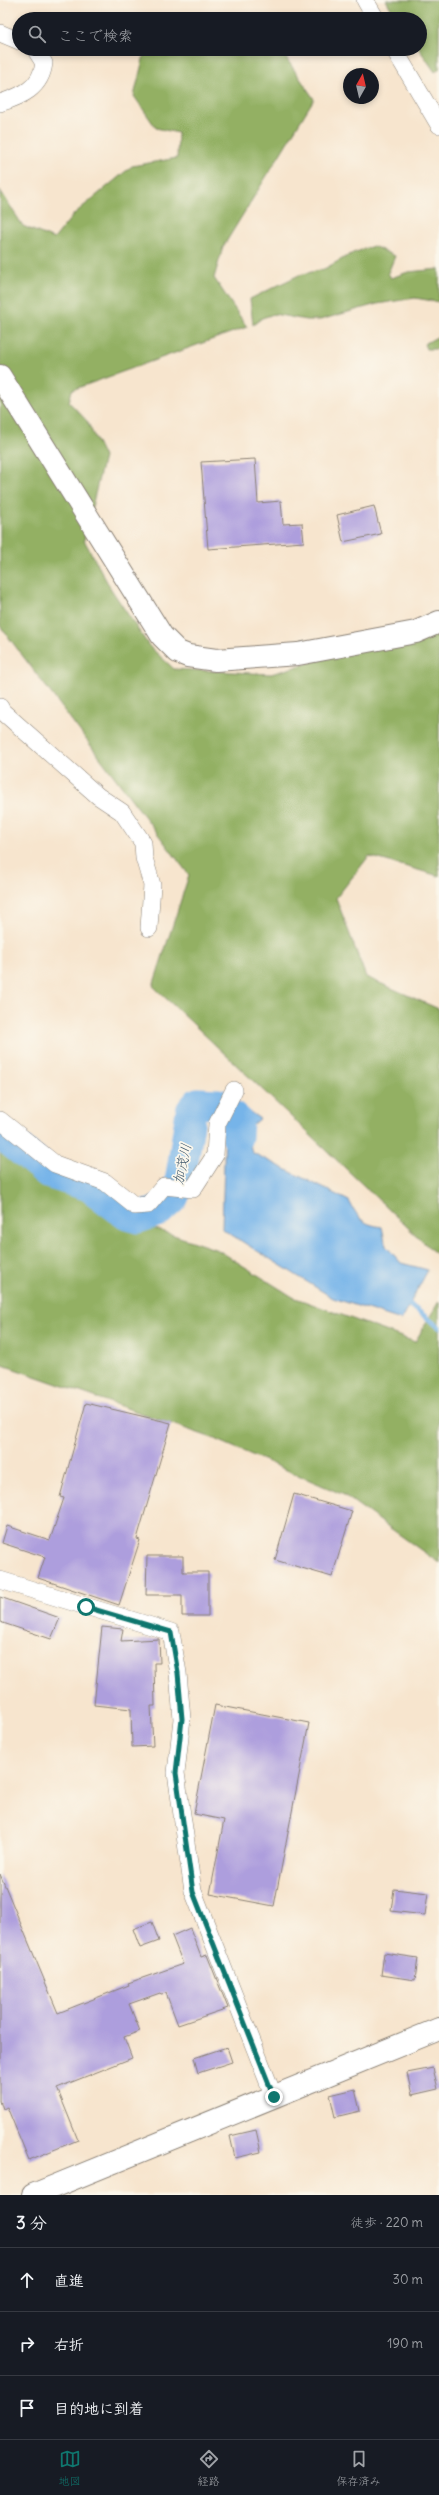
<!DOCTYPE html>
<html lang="ja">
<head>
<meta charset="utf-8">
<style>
	:root { --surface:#171b24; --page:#242831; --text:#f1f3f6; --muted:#9ea1a6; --line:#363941; --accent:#0f766e }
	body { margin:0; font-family:Delius,"Klee One",sans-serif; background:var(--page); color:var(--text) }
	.compass { position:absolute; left:343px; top:68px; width:36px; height:36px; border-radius:50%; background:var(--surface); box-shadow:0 2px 6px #0003; rotate:8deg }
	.stop { position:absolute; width:12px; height:12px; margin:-9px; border:3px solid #0f766e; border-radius:50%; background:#fff }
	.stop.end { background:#0f766e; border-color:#fff; box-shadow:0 1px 4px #0008 }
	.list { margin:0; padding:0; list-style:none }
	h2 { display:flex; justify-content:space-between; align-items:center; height:52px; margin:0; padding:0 16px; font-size:17px }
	h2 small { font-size:13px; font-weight:400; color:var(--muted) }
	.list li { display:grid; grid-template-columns:26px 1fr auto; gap:12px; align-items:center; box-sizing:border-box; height:64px; padding:0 16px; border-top:1px solid var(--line) }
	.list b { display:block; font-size:15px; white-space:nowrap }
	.list em { font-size:13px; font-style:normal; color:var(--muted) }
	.icon { flex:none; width:22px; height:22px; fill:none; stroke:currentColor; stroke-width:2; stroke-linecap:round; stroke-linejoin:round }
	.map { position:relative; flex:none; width:439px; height:2195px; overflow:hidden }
	.search { position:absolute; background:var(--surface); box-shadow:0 2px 6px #0003; left:12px; right:12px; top:12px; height:44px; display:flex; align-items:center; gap:10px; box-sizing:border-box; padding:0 14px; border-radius:22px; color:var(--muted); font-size:15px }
	.sheet { height:244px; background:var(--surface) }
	nav { display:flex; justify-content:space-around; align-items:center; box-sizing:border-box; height:56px; border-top:1px solid var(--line); background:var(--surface); font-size:11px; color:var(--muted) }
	nav a { display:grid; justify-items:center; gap:2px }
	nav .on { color:var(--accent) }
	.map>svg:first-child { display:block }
	.forest { fill:#93b063; stroke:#586640 }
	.water { fill:#76b4e9; stroke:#496882 }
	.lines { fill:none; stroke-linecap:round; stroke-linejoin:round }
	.stream { stroke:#76b4e9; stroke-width:5 }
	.river { stroke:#76b4e9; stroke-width:31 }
	.building { fill:#ad9edd }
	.street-casing { stroke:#8a8075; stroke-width:18 }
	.secondary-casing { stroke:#8a8075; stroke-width:24 }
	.street { stroke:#fff; stroke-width:17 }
	.secondary { stroke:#fff; stroke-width:22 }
	.route { stroke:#0f766e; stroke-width:5 }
	.labels { text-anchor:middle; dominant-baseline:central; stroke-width:3.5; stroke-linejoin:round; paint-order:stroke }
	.water-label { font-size:14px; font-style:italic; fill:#40596e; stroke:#fbf7ec }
</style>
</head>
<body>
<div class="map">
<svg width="439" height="2195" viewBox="0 0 439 2195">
	<rect width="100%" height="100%" fill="#fbf7ec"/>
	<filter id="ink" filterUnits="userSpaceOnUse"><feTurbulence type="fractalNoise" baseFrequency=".025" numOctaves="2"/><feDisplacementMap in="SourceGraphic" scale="8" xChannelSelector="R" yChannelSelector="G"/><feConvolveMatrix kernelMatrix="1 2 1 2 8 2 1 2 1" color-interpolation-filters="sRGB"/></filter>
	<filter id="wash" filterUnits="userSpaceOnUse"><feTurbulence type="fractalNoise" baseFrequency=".012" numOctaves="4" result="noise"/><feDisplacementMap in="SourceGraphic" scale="16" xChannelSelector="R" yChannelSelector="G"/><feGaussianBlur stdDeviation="0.9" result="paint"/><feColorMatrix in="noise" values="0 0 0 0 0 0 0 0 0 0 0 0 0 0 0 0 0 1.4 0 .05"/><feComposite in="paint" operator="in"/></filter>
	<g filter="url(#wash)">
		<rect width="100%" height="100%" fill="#f7e5ce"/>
		<g class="forest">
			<path d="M386,0H439V69L435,72L419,49L420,19H397Z"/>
			<path d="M154,49H280L314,99L223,247L214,278L247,327L72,390L69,402L87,421L104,457L84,540L111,589L149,646L174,669L271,674L439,625V876L369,856L336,898L366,977L439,1009V1257L153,986L189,875L0,626V190L23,226L54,239L74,214L132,166L177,158L178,133L156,128L134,96L145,51Z"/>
			<path d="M373,246L395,256L388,273L391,278L408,272L439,269V302L415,298L377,304L320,320H306L274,314L262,318L253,325L250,299L299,275L324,269L353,253Z"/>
			<path d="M437,337L439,338V349H426L424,344Z"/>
			<path d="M0,1135L55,1175L129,1220L218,1250L293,1297L415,1342L439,1301V1563L344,1495L215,1439L0,1364Z"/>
		</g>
		<path class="water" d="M236,1102L260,1119L244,1132L253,1153L349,1201C359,1219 362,1224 382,1227L386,1246L401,1263L428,1270L401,1320L333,1298L222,1229L225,1127Z"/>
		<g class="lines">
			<path class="stream" d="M405,1301L439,1327"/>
			<path class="river" d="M0,1133L50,1174L89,1186L127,1215L138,1218L159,1211L173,1198L180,1182L191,1111L198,1103L218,1104L238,1121L237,1137"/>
		</g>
		<g id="blocks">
			<g class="building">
				<path d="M255,459L258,503L281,501L283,524L302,523L304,542L208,549L201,462Z"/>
				<path d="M374,506L381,534L343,542L337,515Z"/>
				<path d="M86,1403L171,1423L137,1539L140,1540L119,1605L38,1578L45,1557L2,1543L7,1526L50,1540L64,1498L60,1497Z"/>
				<path d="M294,1494L352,1511L332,1577L275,1560Z"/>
				<path d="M147,1556H183V1572H208V1616H182V1595H146Z"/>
				<path d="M0,1597L60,1618L51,1639L0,1622Z"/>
				<path d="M102,1627L123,1629L121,1641L159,1639L160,1663H154L155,1706H151L153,1746L132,1747L131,1709L94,1705Z"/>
				<path d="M215,1705L309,1723L274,1906L210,1894L224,1820L194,1814Z"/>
				<path d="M0,1874L58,2013L129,1985L128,1983L183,1964L172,1936L190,1928L201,1957L207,1955L228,2008L178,2025L166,1993L161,1994L160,1993L129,2004L140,2031L124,2037L132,2058L57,2088L78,2140L29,2160L7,2107L3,2109L0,2100Z"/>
				<path d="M394,1889L428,1893L425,1915L391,1911Z"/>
				<path d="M152,1922L159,1941L140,1948L133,1929Z"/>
				<path d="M384,1953L418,1958L415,1980L381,1975Z"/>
				<path d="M227,2047L232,2062L198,2073L194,2058Z"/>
				<path d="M433,2068L438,2089L412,2095L407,2073Z"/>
				<path d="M355,2089L360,2111L335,2117L330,2095Z"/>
				<path d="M256,2130L261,2152L235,2158L230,2136Z"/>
			</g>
		</g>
	</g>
	<g filter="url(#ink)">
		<use href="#blocks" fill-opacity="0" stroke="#8a8075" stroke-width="1"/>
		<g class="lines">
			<g class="street-casing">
				<g id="street">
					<path d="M365,0L376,19"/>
					<path d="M0,33L19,41"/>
					<path d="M394,49L439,125"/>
					<path d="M0,103C22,96 41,88 44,63L35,49"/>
					<path d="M0,707L2,711L98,796L122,812L143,843L144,858L152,885L149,928"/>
					<path d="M0,1120L55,1164L105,1182L135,1206L148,1205L164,1186L193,1189L215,1155L217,1124L234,1090"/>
					<path d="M0,1580L171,1632L178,1673L182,1719L176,1773L193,1891L274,2097"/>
				</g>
			</g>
			<g class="secondary-casing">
				<g id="secondary">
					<path d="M0,376L162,636L178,652L188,656L216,660L298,654L416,632L439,622"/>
					<path d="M33,2195L439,2029"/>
				</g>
			</g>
			<use href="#street" class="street"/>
			<use href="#secondary" class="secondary"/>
		</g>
	</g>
	<g class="lines" filter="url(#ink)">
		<path class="route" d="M86,1607L171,1632L178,1673L182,1719L176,1773L193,1892L274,2097"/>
	</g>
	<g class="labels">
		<g class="water-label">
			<text transform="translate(182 1164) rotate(-78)">加茂川</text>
		</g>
	</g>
</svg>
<svg class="compass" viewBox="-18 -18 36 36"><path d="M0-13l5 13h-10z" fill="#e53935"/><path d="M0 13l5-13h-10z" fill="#9ea1a6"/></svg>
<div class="stop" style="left:86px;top:1607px"></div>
<div class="stop end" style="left:274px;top:2097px"></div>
<div class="search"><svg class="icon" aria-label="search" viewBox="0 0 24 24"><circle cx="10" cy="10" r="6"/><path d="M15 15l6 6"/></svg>ここで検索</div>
</div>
<section class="sheet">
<h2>3 分<small>徒歩 · 220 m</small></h2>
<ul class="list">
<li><svg class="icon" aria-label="ahead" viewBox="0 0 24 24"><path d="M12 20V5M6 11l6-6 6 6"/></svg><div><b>直進</b></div><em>30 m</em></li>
<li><svg class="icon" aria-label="right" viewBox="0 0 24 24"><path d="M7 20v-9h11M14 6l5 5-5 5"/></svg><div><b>右折</b></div><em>190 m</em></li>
<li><svg class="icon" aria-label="arrive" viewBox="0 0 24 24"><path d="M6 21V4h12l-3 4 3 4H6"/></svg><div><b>目的地に到着</b></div></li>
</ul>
</section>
<nav>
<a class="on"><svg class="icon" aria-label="map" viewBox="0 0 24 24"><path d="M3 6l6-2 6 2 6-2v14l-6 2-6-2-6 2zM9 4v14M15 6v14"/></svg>地図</a>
<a><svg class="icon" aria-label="directions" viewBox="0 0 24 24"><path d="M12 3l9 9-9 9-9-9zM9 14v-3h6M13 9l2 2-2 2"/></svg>経路</a>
<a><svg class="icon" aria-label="saved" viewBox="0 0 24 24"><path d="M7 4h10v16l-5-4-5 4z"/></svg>保存済み</a>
</nav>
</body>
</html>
